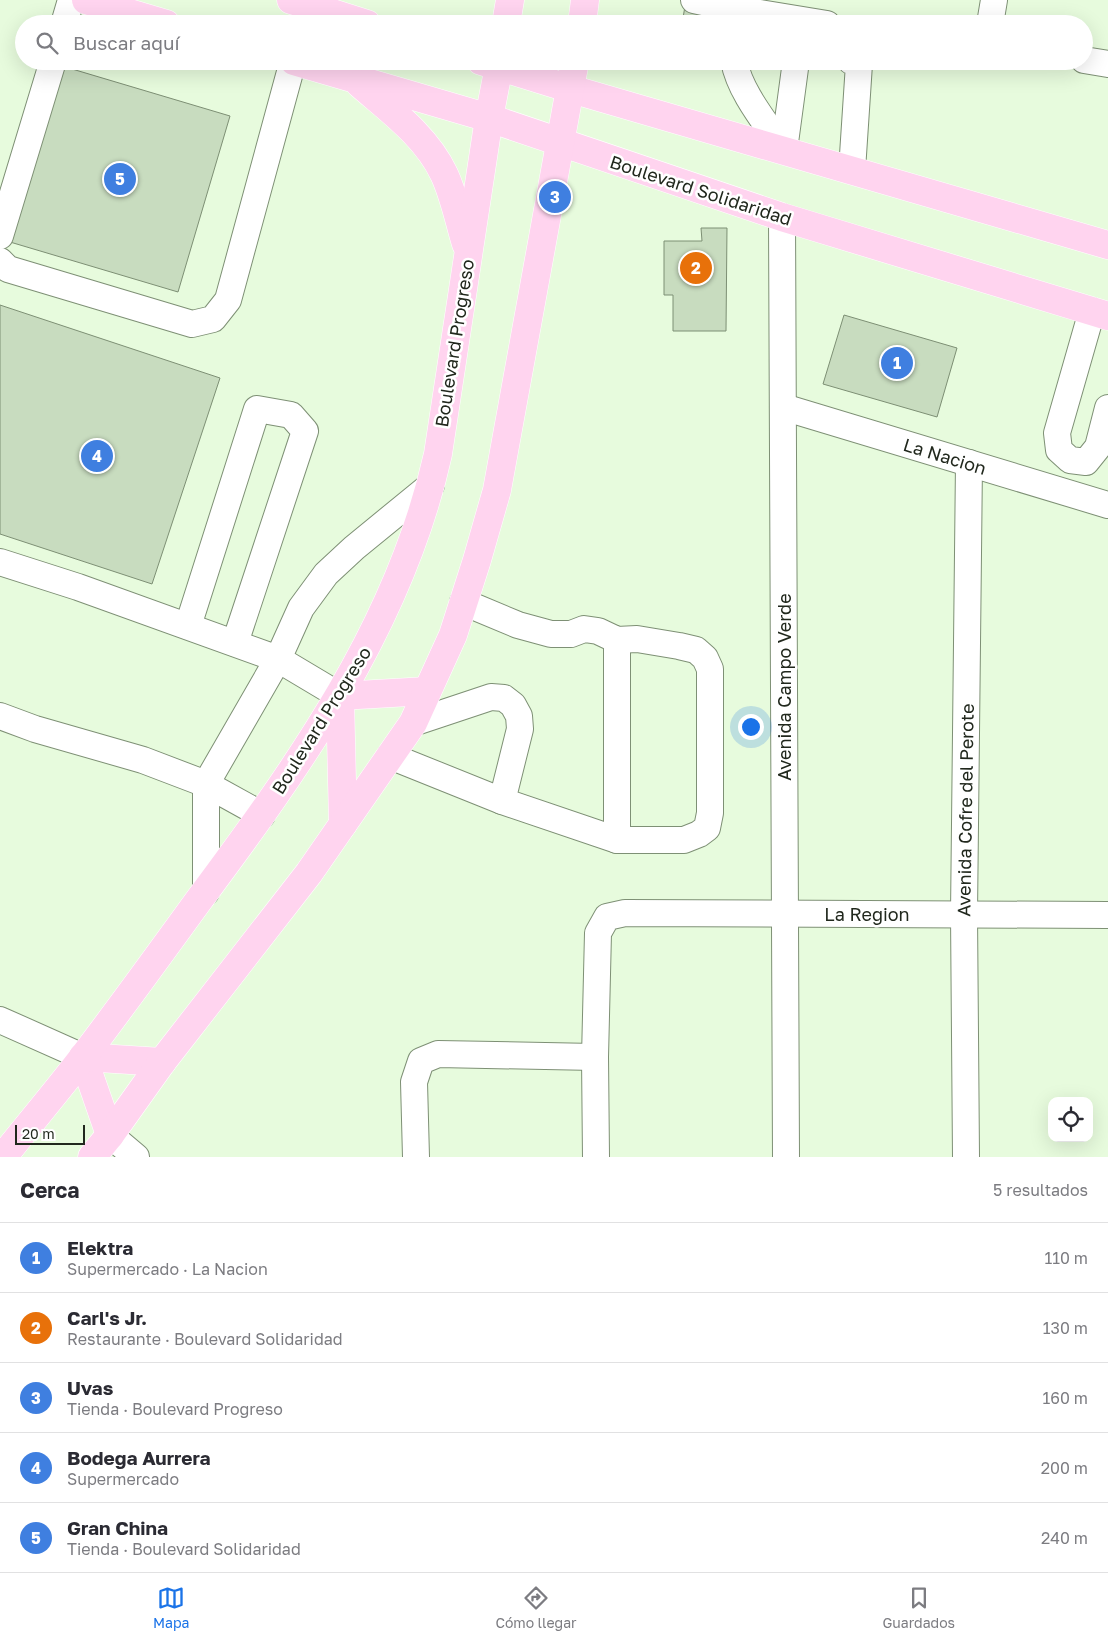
<!DOCTYPE html>
<html lang="es">
<head>
<meta charset="utf-8">
<style>
	:root { --surface:#fff; --page:#f7f7f7; --text:#2b2b33; --muted:#7c7c81; --line:#e1e1e2; --accent:#1a73e8 }
	body { margin:0; font-family:"Golos Text",sans-serif; background:var(--page); color:var(--text) }
	.controls { position:absolute; right:15px; bottom:15px; display:grid; overflow:hidden; border-radius:10px; box-shadow:0 5px 20px #0002 }
	.controls button { width:45px; height:45px; display:grid; place-items:center; padding:0; border:0; border-bottom:1px solid var(--line); background:var(--surface); color:var(--text); font:25px sans-serif }
	.scale { position:absolute; left:15px; bottom:12px; width:70px; box-sizing:border-box; padding-left:5px; border:2px solid #21281d; border-top:0; font-size:14px; line-height:18px; white-space:nowrap; color:#21281d; -webkit-text-stroke:4px #fff; paint-order:stroke }
	.you { position:absolute; left:750px; top:726px; width:18px; height:18px; margin:-12px; border:4px solid #fff; border-radius:50%; background:#1a73e8; box-shadow:0 0 0 8px #1a73e833 }
	.badge { display:grid; place-items:center; width:32px; height:32px; border-radius:50%; background:var(--accent); color:#fff; font-size:16px; font-weight:700 }
	.pin { position:absolute; translate:-50% -50%; border:2px solid #fff; box-shadow:0 1px 5px #0006 }
	.list { margin:0; padding:0; list-style:none }
	h2 { display:flex; justify-content:space-between; align-items:center; height:65px; margin:0; padding:0 20px; font-size:21px }
	h2 small { font-size:16px; font-weight:400; color:var(--muted) }
	.list li { display:grid; grid-template-columns:32px 1fr auto; gap:15px; align-items:center; box-sizing:border-box; height:70px; padding:0 20px; border-top:1px solid var(--line) }
	.list b { display:block; font-size:19px; white-space:nowrap }
	.list p { margin:0; font-size:16px; white-space:nowrap; color:var(--muted) }
	.list em { font-size:16px; font-style:normal; color:var(--muted) }
	.icon { flex:none; width:28px; height:28px; fill:none; stroke:currentColor; stroke-width:2; stroke-linecap:round; stroke-linejoin:round }
	.map { position:relative; flex:none; width:1108px; height:1157px; overflow:hidden }
	.search { position:absolute; background:var(--surface); box-shadow:0 5px 20px #0002; left:15px; right:15px; top:15px; height:55px; display:flex; align-items:center; gap:12px; box-sizing:border-box; padding:0 18px; border-radius:28px; color:var(--muted); font-size:19px }
	.sheet { height:415px; background:var(--surface) }
	nav { display:flex; justify-content:space-around; align-items:center; box-sizing:border-box; height:70px; border-top:1px solid var(--line); background:var(--surface); font-size:14px; color:var(--muted) }
	nav a { display:grid; justify-items:center; gap:2px }
	nav .on { color:var(--accent) }
	.map>svg:first-child { display:block }
	.building { fill:#c8dcbf; stroke:#7d8f74 }
	.lines { fill:none; stroke-linecap:round; stroke-linejoin:round }
	.minor-casing { stroke:#7e9075; stroke-width:28 }
	.major-casing { stroke:#fff; stroke-width:29 }
	.minor { stroke:#fff; stroke-width:26 }
	.major { stroke:#ffd4ef; stroke-width:28 }
	.labels { text-anchor:middle; dominant-baseline:central; stroke-width:5; stroke-linejoin:round; paint-order:stroke }
	.street-label { font-size:18px; fill:#21281d; stroke:#fff }
</style>
</head>
<body>
<div class="map">
<svg width="1108" height="1157" viewBox="0 0 1108 1157">
	<rect width="100%" height="100%" fill="#e7fbdd"/>
	<g class="building">
		<path d="M686,0H712L709,24H682Z"/>
		<path d="M62,66L230,116L178,292L10,242Z"/>
		<path d="M701,228H727L726,331H673V295H664V241H702Z"/>
		<path d="M0,305L220,378L152,584L0,534Z"/>
		<path d="M844,315L957,348L937,417L823,384Z"/>
	</g>
	<g class="lines">
		<g class="minor-casing">
			<g id="minor">
				<path d="M694,0L735,9L827,24"/>
				<path d="M64,24L71,0"/>
				<path d="M990,24L994,0"/>
				<path d="M1084,60L1108,64"/>
				<path d="M734,61C740,93 767,124 784,150"/>
				<path d="M851,61L859,64L852,170"/>
				<path d="M784,150L796,61"/>
				<path d="M782,217L786,1157"/>
				<path d="M0,236L53,61"/>
				<path d="M0,261L8,269L192,324L213,319L228,300L293,61"/>
				<path d="M1092,311L1057,433L1059,450L1070,460L1086,462L1098,447L1108,408"/>
				<path d="M783,407L1108,505"/>
				<path d="M0,562L78,587L278,659L340,696"/>
				<path d="M188,626L257,409L291,415L305,431L235,643"/>
				<path d="M617,640V840"/>
				<path d="M0,716L35,729L143,760L206,784L262,815"/>
				<path d="M413,723L491,697L504,698L513,705L519,716L520,729L502,801L617,840H684L699,834L707,828L710,813V669L705,658L696,650L679,646L637,639L617,640L598,631L584,629L571,634H551L518,625L463,602"/>
				<path d="M390,756L502,801"/>
				<path d="M206,892V784L278,659L301,608L326,574L354,548L431,485"/>
				<path d="M0,1020L83,1057"/>
				<path d="M110,1135L136,1157"/>
				<path d="M416,1157L414,1082L421,1061L438,1054L595,1057"/>
				<path d="M596,1157L595,1057L598,933L607,917L625,913L1108,915"/>
				<path d="M966,1157L964,914L969,463"/>
			</g>
		</g>
		<g class="major-casing">
			<g id="major">
				<path d="M86,0L166,24"/>
				<path d="M291,0L367,24"/>
				<path d="M506,24L510,0"/>
				<path d="M582,24L585,0"/>
				<path d="M294,61L489,118L782,217L1108,316"/>
				<path d="M481,61L571,89L1108,245"/>
				<path d="M360,84C391,111 426,136 444,174C454,195 459,221 466,244"/>
				<path d="M343,824L340,696L427,691"/>
				<path d="M83,1057L110,1135"/>
				<path d="M83,1057L162,1062"/>
				<path d="M3,1157C30,1123 58,1090 84,1056C122,1006 159,955 196,904C299,766 400,625 438,454L489,118L500,61"/>
				<path d="M92,1157L110,1135L162,1062L309,873L413,723L453,635L477,560L497,490L575,61"/>
			</g>
		</g>
		<use href="#minor" class="minor"/>
		<use href="#major" class="major"/>
	</g>
	<g class="labels">
		<g class="street-label">
			<text transform="translate(701 190) rotate(18)">Boulevard Solidaridad</text>
			<text transform="translate(454 343) rotate(-81)">Boulevard Progreso</text>
			<text transform="translate(945 456) rotate(17)">La Nacion</text>
			<text transform="translate(784 687) rotate(-90)">Avenida Campo Verde</text>
			<text transform="translate(321 720) rotate(-58)">Boulevard Progreso</text>
			<text transform="translate(965 810) rotate(-89)">Avenida Cofre del Perote</text>
			<text x="867" y="914">La Region</text>
		</g>
	</g>
</svg>
<div class="controls">
<button><svg class="icon" aria-label="locate" viewBox="0 0 24 24"><circle cx="12" cy="12" r="6"/><path d="M12 2v4M12 18v4M2 12h4M18 12h4"/></svg></button>
</div>
<div class="scale">20 m</div>
<div class="you"></div>
<div class="pin badge" style="left:897px;top:363px;background:#3f7fe0">1</div>
<div class="pin badge" style="left:696px;top:268px;background:#e8710a">2</div>
<div class="pin badge" style="left:555px;top:197px;background:#3f7fe0">3</div>
<div class="pin badge" style="left:97px;top:456px;background:#3f7fe0">4</div>
<div class="pin badge" style="left:120px;top:179px;background:#3f7fe0">5</div>
<div class="search"><svg class="icon" aria-label="search" viewBox="0 0 24 24"><circle cx="10" cy="10" r="6"/><path d="M15 15l6 6"/></svg>Buscar aquí</div>
</div>
<section class="sheet">
<h2>Cerca<small>5 resultados</small></h2>
<ul class="list">
<li><span class="badge" style="background:#3f7fe0">1</span><div><b>Elektra</b><p>Supermercado · La Nacion</p></div><em>110 m</em></li>
<li><span class="badge" style="background:#e8710a">2</span><div><b>Carl's Jr.</b><p>Restaurante · Boulevard Solidaridad</p></div><em>130 m</em></li>
<li><span class="badge" style="background:#3f7fe0">3</span><div><b>Uvas</b><p>Tienda · Boulevard Progreso</p></div><em>160 m</em></li>
<li><span class="badge" style="background:#3f7fe0">4</span><div><b>Bodega Aurrera</b><p>Supermercado</p></div><em>200 m</em></li>
<li><span class="badge" style="background:#3f7fe0">5</span><div><b>Gran China</b><p>Tienda · Boulevard Solidaridad</p></div><em>240 m</em></li>
</ul>
</section>
<nav>
<a class="on"><svg class="icon" aria-label="map" viewBox="0 0 24 24"><path d="M3 6l6-2 6 2 6-2v14l-6 2-6-2-6 2zM9 4v14M15 6v14"/></svg>Mapa</a>
<a><svg class="icon" aria-label="directions" viewBox="0 0 24 24"><path d="M12 3l9 9-9 9-9-9zM9 14v-3h6M13 9l2 2-2 2"/></svg>Cómo llegar</a>
<a><svg class="icon" aria-label="saved" viewBox="0 0 24 24"><path d="M7 4h10v16l-5-4-5 4z"/></svg>Guardados</a>
</nav>
</body>
</html>
